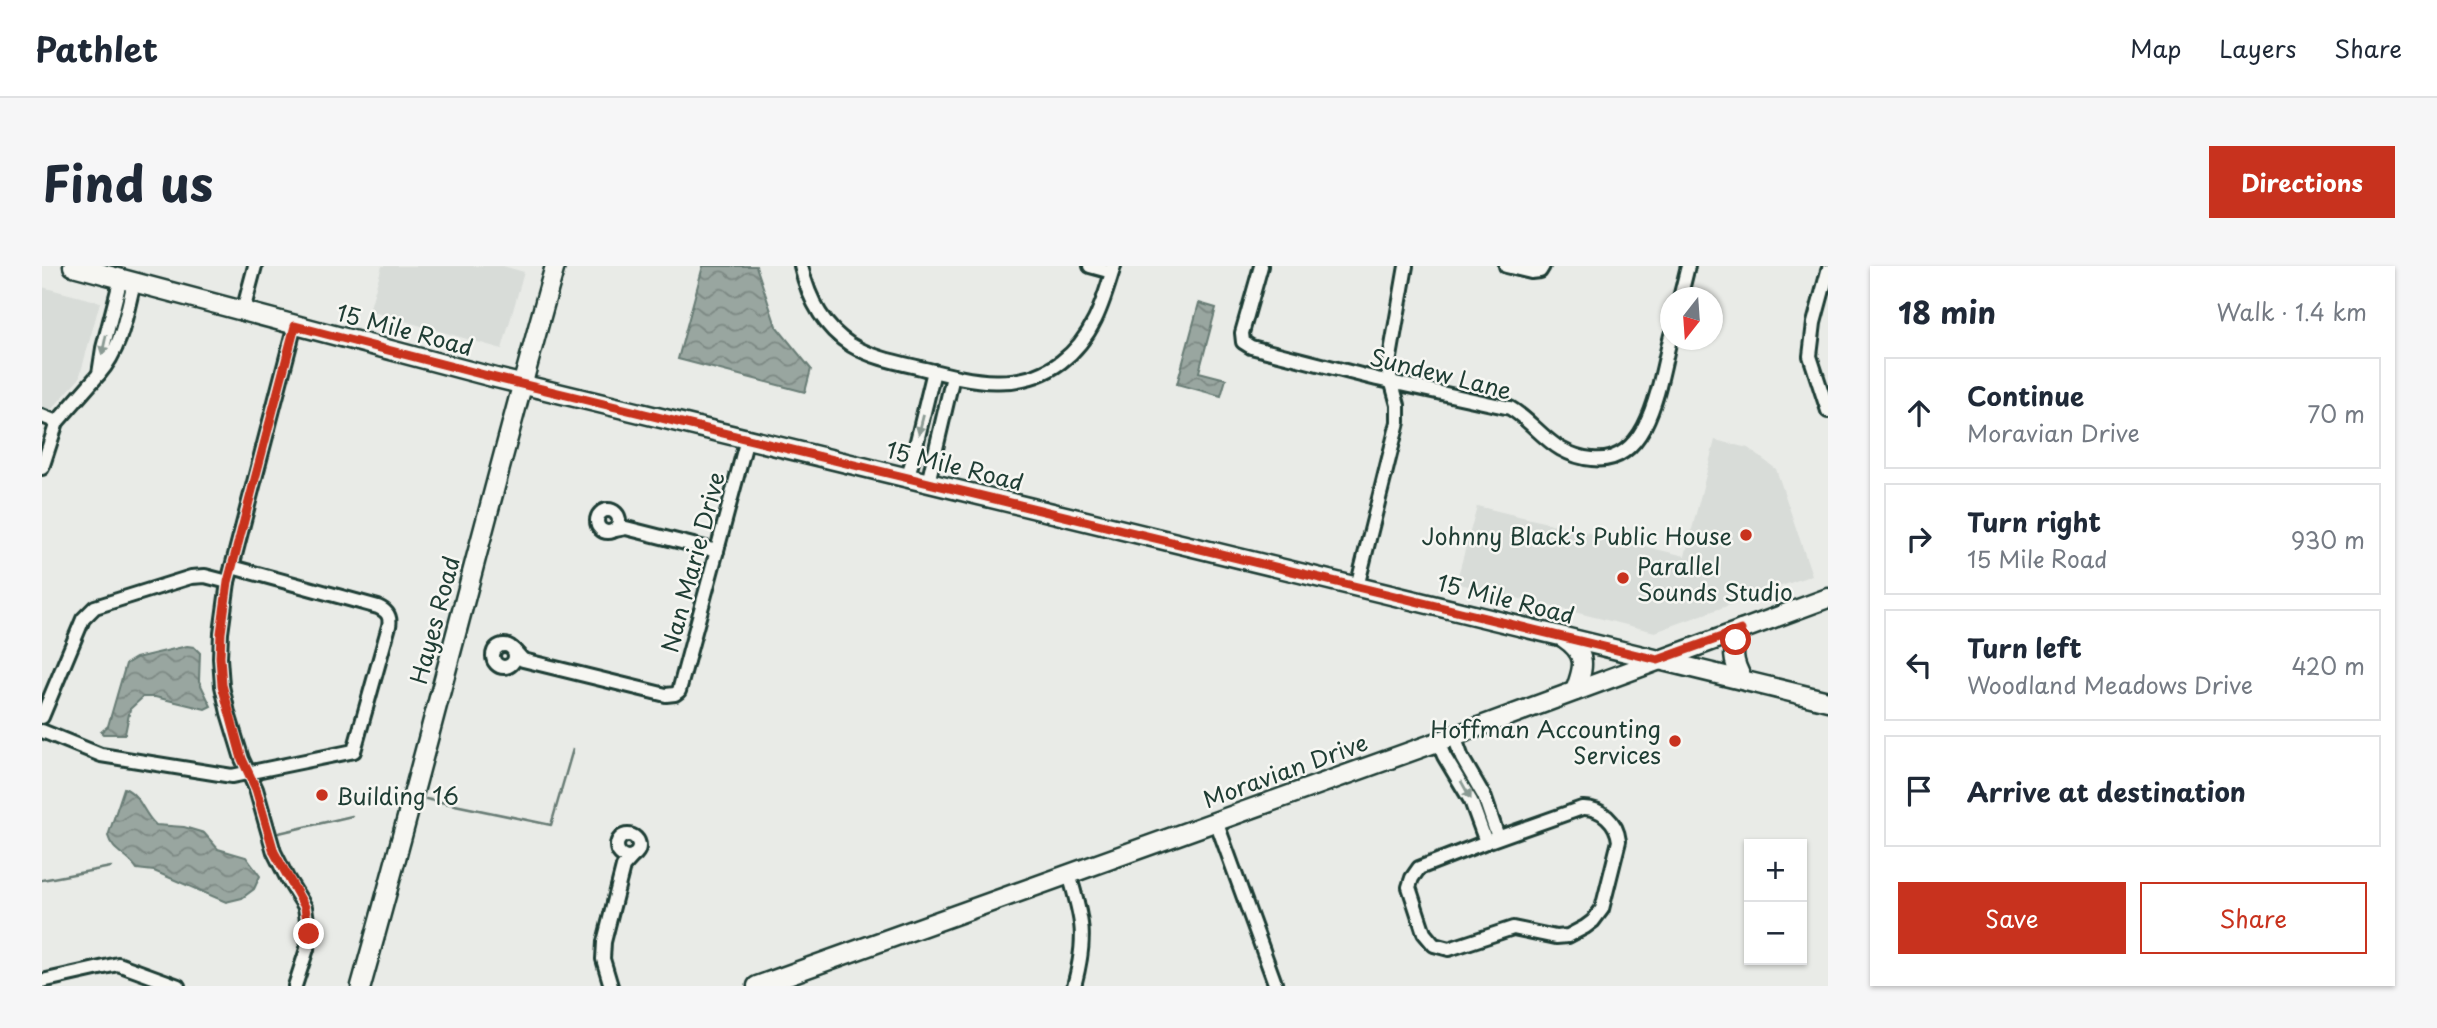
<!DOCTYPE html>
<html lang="en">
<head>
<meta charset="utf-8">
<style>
	:root { --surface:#fff; --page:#f6f6f7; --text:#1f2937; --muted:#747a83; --line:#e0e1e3; --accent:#c8321e }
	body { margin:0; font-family:"Playpen Sans",sans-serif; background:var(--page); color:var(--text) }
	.controls { position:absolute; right:21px; bottom:21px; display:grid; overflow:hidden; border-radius:0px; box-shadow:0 2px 5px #0004 }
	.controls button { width:63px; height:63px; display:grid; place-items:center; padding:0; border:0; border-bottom:2px solid var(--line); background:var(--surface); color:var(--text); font:35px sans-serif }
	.compass { position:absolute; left:1618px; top:21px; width:63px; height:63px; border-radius:50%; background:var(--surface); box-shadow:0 2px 5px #0004; rotate:197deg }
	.stop { position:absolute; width:21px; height:21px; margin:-16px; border:5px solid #c8321e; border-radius:50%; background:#fff }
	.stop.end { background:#c8321e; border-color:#fff; box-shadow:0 2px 7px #0008 }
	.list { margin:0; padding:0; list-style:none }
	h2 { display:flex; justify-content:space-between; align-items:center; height:91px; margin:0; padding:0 28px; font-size:30px }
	h2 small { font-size:23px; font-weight:400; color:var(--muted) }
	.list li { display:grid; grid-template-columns:46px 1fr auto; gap:21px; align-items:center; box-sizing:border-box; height:112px; margin:0 14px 14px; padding:0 14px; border:2px solid var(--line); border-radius:0px }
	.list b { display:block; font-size:26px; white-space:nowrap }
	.list p { margin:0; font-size:23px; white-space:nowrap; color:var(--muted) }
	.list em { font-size:23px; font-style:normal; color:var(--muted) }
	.actions { display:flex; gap:14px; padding:21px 28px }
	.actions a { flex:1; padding:16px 0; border:2px solid var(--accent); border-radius:0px; text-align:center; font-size:24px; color:var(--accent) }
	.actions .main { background:var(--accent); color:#fff }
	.icon { flex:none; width:38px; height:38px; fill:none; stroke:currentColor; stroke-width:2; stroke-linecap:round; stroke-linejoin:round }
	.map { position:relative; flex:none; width:1786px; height:720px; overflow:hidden; border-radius:0px }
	header { display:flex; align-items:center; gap:42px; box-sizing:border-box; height:98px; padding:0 35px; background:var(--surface); border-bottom:2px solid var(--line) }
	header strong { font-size:33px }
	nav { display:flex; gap:38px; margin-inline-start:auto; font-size:24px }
	.intro { display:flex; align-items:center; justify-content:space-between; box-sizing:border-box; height:168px; padding:0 42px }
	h1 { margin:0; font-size:49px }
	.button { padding:18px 32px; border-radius:0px; background:var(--accent); color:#fff; font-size:24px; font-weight:700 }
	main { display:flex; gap:42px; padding:0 42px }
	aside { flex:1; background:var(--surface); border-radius:0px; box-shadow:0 2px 5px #0004 }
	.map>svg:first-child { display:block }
	.built { fill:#d8dcd8 }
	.water { fill:url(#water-waves); stroke:#687c75; stroke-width:2 }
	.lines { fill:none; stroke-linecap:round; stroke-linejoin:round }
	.stream { stroke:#687c75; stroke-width:2.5 }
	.street-casing { stroke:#1f3d34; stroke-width:18 }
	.secondary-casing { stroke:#1f3d34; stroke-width:23 }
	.street { stroke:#f6f6f2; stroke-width:12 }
	.secondary { stroke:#f6f6f2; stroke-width:18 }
	.oneway { fill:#8a9a93 }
	.route { stroke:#c8321e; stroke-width:9 }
	.poi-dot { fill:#c8321e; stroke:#f6f6f2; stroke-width:2.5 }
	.labels { text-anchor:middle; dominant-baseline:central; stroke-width:5; stroke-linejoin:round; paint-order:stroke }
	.street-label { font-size:23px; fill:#1f3d34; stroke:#f6f6f2 }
	.poi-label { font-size:23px; fill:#1f3d34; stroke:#f6f6f2; text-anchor:end }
</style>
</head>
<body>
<header>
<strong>Pathlet</strong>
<nav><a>Map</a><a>Layers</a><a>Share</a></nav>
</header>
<div class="intro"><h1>Find us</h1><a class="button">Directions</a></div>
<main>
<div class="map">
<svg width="1786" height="720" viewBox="0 0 1786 720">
	<defs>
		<pattern id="water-waves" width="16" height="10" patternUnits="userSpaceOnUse" patternTransform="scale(1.75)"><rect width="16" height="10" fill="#99a6a0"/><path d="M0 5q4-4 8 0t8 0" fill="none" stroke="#7c8883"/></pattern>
	</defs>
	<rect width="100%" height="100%" fill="#e9ebe7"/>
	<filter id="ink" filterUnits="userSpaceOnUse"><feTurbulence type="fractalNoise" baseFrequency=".0143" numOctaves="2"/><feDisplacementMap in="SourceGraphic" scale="14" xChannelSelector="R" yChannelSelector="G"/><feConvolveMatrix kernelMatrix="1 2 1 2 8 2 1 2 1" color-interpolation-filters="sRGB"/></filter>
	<g filter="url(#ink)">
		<g class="built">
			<path d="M340,0H461L482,6L460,83L327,45Z"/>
			<path d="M0,21L58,36L37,113L9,144L0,142Z"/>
			<path d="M1673,174L1706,182L1734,203L1770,309L1613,366L1414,317L1435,240L1643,290Z"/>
		</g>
		<g class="water">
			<path d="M661,0H714L734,60L769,103L763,126L636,93Z"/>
			<path d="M1157,37L1174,42L1157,106L1184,113L1179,130L1135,118Z"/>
			<path d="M145,380L152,381L158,387L157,415L169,440L163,443L113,431H101L88,443L83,468H61L59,466L66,460L84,398L94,392Z"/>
			<path d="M82,522C99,529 101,548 114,559L142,561L162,567L176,583L204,591L218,610L212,623L200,632L184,636L112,605L95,603C86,589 70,586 66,570Z"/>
		</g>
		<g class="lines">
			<g class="stream">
				<path d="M384,533L509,559L531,483"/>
				<path d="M237,567L310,550"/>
				<path d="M0,614L69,601"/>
			</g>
			<g class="street-casing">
				<g id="street">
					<path d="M759,0C766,31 781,61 809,79C829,91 853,96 875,101C923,113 975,129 1019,96C1051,72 1061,37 1072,0"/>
					<path d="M1048,0L1070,6"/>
					<path d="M1219,0L1200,67L1201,76L1209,81L1335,113L1468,142C1487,153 1500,172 1519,183C1528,188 1539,192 1550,193C1609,200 1618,111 1629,69"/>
					<path d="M1464,0L1489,6L1498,5L1501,0"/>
					<path d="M1786,5L1772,57L1768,90L1786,145"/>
					<path d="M79,12L61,82L57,108C80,82 84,48 92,16"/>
					<path d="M1638,32L1646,0"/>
					<path d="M201,45L213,0"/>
					<path d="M253,59L186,316L179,367L178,392L180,420L186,447L200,493L214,523L232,586L245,612L263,641L267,668L265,683L253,720"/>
					<path d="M0,150L15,156"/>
					<path d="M0,202L15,156L57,108"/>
					<path d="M866,212L892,105"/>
					<path d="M886,217L911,110"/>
					<circle cx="566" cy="255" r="11"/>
					<path d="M573,264L584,262L675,285"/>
					<path d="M1315,321L1356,156V139L1346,103L1364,0"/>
					<circle cx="462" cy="390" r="11"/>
					<path d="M472,384L481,394L624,429L633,428L637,425L705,173"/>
					<path d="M0,451L41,353L53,341L149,311L163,310L186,316"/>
					<path d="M0,465L59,489L190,510L312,485L347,360C349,350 345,345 336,341L190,301"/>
					<path d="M1412,470L1420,492L1442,530L1456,571"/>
					<path d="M1396,476L1402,490L1429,535L1444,576"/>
					<path d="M1540,542C1559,541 1575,556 1577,575L1560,643L1551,655L1543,661L1526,670L1514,671L1471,662L1407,683L1392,679L1382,667L1367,621L1370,612L1377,602L1444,576Z"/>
					<path d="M1174,555L1234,720"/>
					<circle cx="586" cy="580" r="11"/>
					<path d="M1027,608C1041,655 1045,672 1032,720"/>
					<path d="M0,715L76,698L136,720"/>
					<path d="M569,720L561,693L562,676L581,601L591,590"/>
				</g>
			</g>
			<g class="secondary-casing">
				<g id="secondary">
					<path d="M31,0L454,112L1786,435"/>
					<path d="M1699,364C1689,384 1690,395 1701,414"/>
					<path d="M1522,372C1546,388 1542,401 1533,425"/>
					<path d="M319,720C386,481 446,239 513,0"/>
					<path d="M715,720L1412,470L1786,332"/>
				</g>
			</g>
			<use href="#street" class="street"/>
			<use href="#secondary" class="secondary"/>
		</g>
		<defs><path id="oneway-solid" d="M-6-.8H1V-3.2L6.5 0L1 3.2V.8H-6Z" transform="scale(1.75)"/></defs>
		<g class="oneway">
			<use href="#oneway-solid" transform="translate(62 79) rotate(102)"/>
			<use href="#oneway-solid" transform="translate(879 159) rotate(104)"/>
			<use href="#oneway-solid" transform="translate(1424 524) rotate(61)"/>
		</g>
	</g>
	<g class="lines" filter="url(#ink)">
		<path class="route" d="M267,668L263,641L232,586L214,523L200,493L180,419L178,391L179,367L186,316L253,60L454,112L1616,394L1699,364L1694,374"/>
	</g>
	<g class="poi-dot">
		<circle cx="1704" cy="269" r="7"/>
		<circle cx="1581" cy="312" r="7"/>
		<circle cx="1633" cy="475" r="7"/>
		<circle cx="280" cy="529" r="7"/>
	</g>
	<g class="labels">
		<g class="street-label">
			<text transform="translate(363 63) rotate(15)">15 Mile Road</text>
			<text transform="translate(1399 107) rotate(14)">Sundew Lane</text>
			<text transform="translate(913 199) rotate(14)">15 Mile Road</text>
			<text transform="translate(650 296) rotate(-75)">Nan Marie Drive</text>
			<text transform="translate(1464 332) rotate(14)">15 Mile Road</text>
			<text transform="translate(392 354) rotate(-75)">Hayes Road</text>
			<text transform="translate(1243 504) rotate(-20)">Moravian Drive</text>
		</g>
		<g class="poi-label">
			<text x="1690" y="269">Johnny Black's Public House</text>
			<text x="1595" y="299" text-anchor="start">Parallel<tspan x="1595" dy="26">Sounds Studio</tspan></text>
			<text x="1619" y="462">Hoffman Accounting<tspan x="1619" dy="26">Services</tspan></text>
			<text x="294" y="529" text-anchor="start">Building 16</text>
		</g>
	</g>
</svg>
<div class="controls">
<button>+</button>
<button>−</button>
</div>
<svg class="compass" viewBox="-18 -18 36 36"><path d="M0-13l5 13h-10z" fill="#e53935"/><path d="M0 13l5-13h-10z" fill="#747a83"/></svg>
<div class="stop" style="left:1694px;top:374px"></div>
<div class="stop end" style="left:267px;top:668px"></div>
</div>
<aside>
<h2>18 min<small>Walk · 1.4 km</small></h2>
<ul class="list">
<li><svg class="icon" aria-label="ahead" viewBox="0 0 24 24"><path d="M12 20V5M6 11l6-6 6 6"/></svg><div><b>Continue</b><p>Moravian Drive</p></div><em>70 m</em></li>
<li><svg class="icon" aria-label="right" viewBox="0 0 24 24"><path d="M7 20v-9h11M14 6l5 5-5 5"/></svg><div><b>Turn right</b><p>15 Mile Road</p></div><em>930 m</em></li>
<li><svg class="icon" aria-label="left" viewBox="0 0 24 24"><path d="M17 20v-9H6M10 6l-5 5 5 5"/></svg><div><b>Turn left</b><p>Woodland Meadows Drive</p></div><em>420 m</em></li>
<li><svg class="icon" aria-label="arrive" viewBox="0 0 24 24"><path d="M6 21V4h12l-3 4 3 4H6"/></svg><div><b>Arrive at destination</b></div></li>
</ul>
<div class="actions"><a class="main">Save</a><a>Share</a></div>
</aside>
</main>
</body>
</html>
